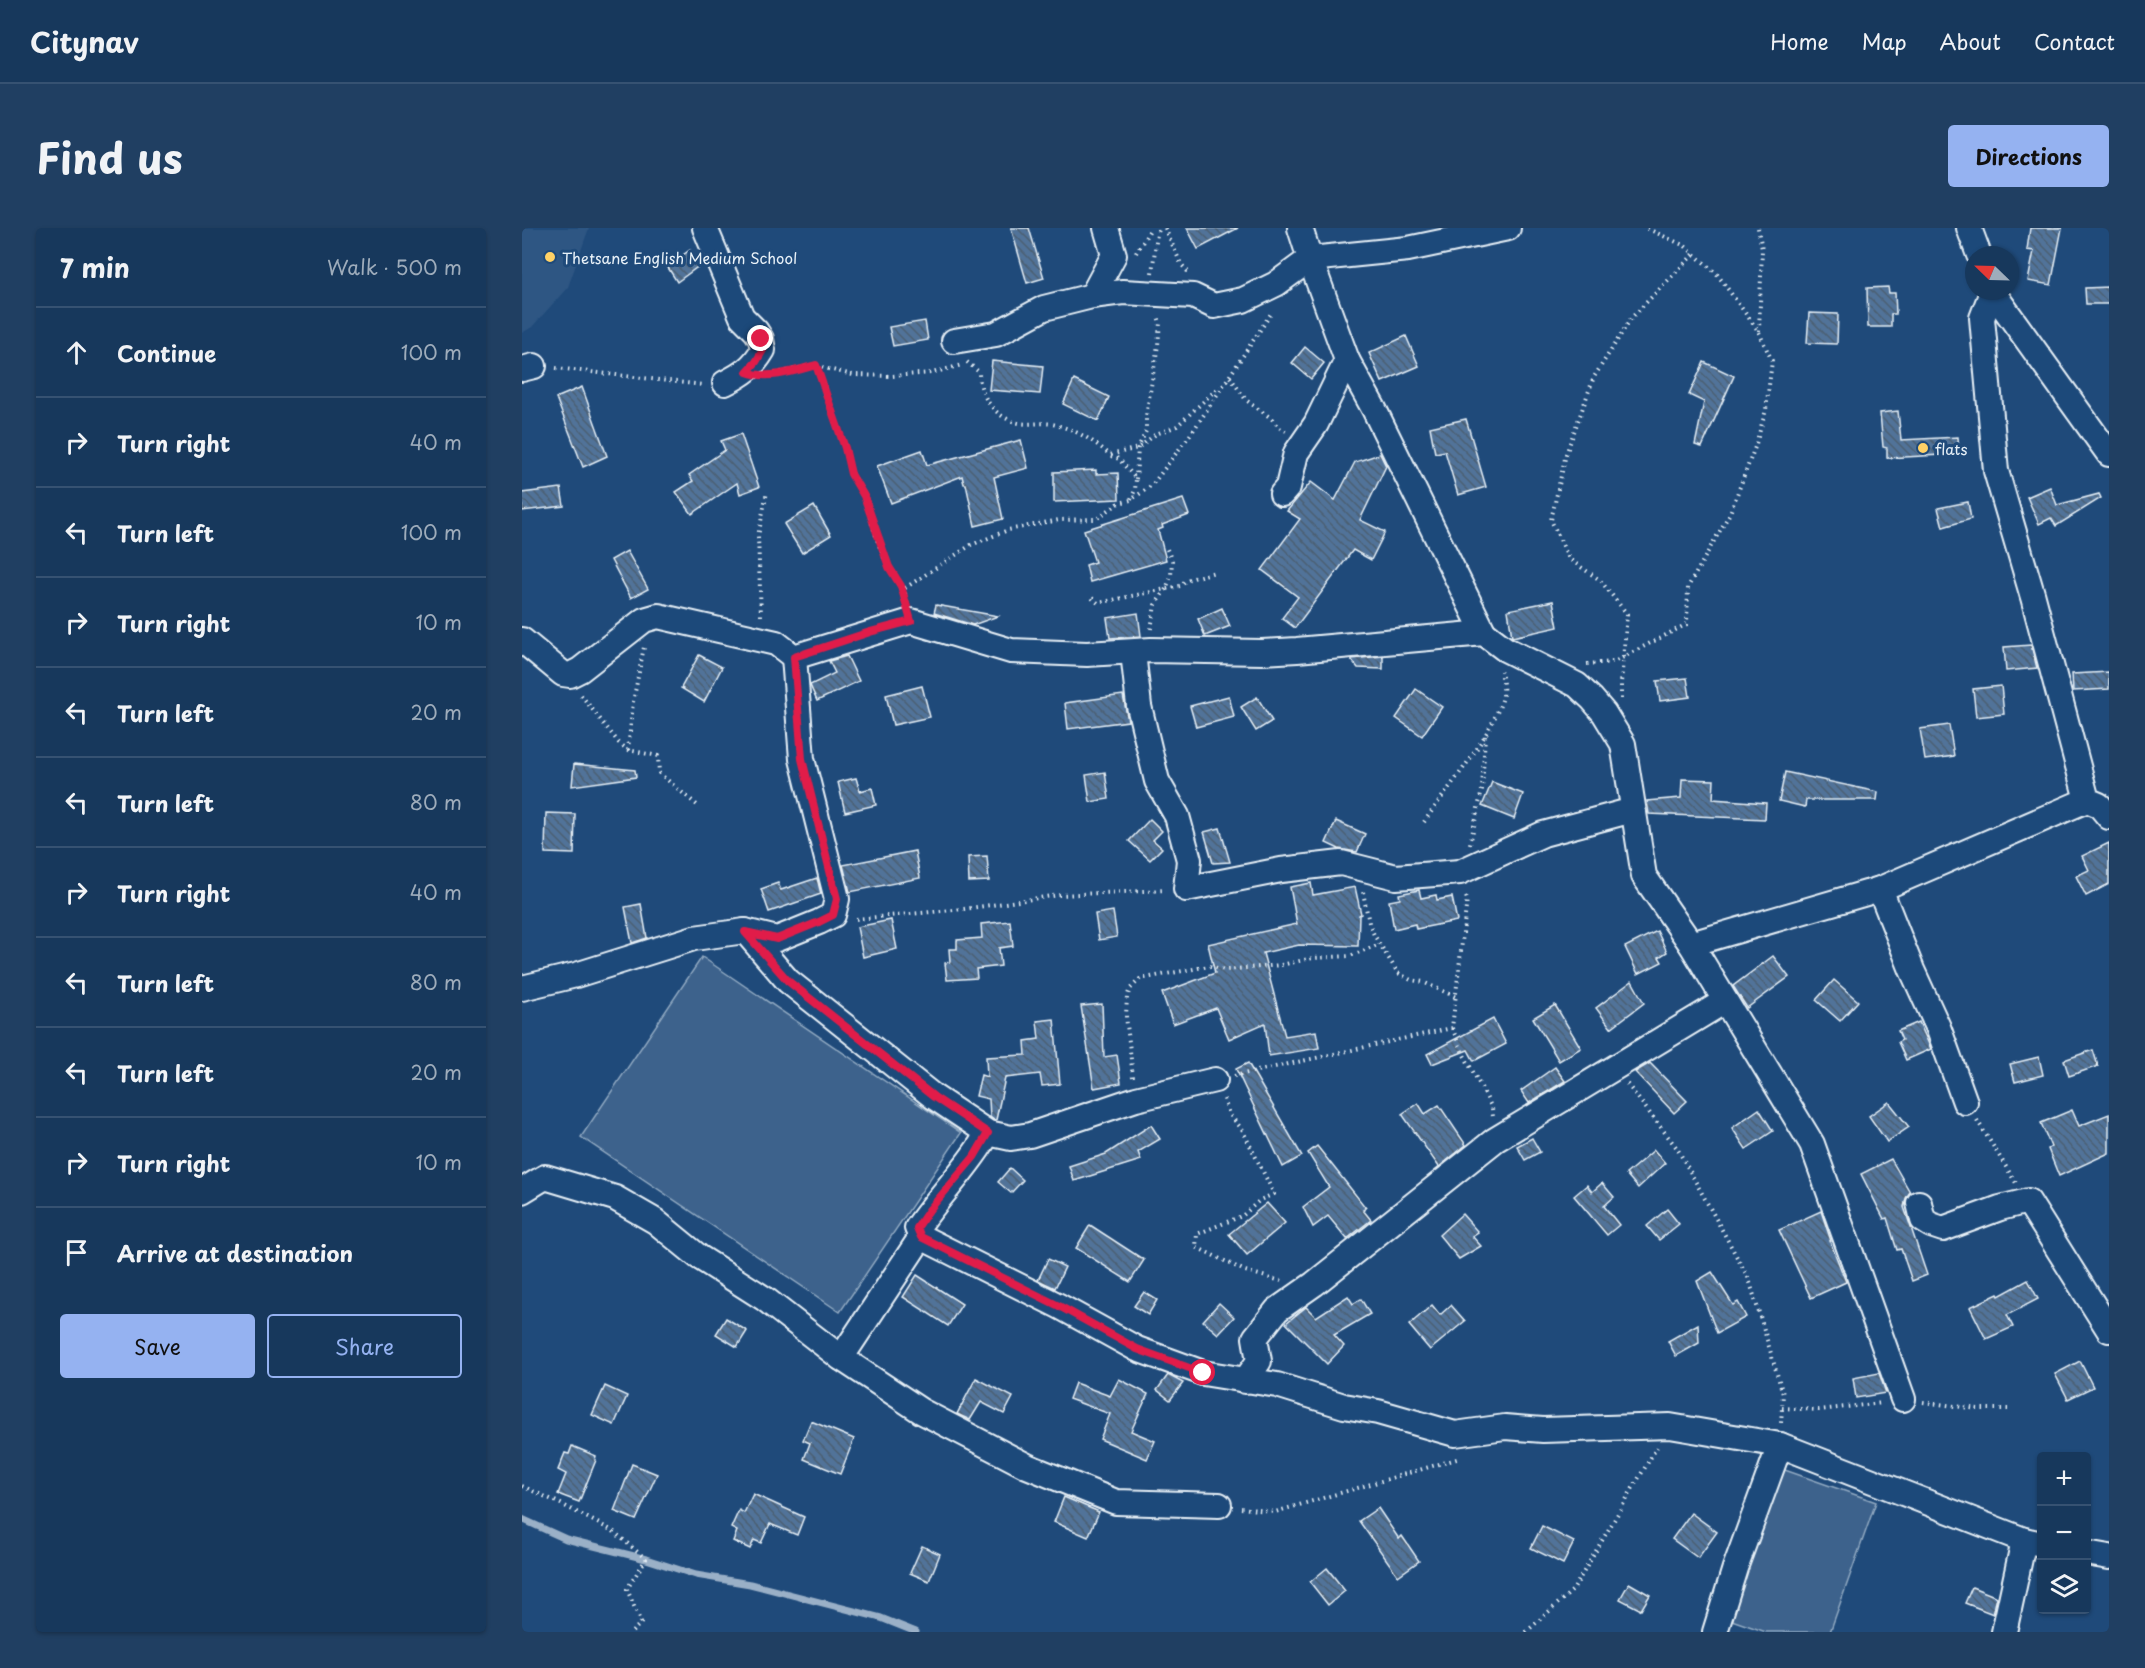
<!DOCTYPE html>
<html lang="en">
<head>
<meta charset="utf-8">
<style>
	:root { --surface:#17385c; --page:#203f62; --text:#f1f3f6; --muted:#9eacbb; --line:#365272; --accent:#95b2f1 }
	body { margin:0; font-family:"Playpen Sans",sans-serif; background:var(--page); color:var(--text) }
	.controls { position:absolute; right:18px; bottom:18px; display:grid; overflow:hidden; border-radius:6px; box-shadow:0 2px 4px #0004 }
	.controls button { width:54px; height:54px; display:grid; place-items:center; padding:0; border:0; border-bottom:2px solid var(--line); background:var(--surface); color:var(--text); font:30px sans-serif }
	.compass { position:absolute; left:1443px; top:18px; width:54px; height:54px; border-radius:50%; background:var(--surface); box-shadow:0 2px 4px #0004; rotate:293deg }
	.stop { position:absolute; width:18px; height:18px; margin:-14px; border:4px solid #e11d48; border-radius:50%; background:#fff }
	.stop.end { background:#e11d48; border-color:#fff; box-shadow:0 2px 6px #0008 }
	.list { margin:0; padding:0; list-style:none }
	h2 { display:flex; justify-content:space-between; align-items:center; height:78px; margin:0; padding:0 24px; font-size:26px }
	h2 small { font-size:20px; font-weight:400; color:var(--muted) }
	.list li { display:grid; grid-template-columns:39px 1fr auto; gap:18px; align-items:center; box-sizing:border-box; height:90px; padding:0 24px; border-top:2px solid var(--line) }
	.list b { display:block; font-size:22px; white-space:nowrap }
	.list em { font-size:20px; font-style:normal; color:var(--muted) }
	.actions { display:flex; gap:12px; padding:18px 24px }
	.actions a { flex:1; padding:14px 0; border:2px solid var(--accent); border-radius:6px; text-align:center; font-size:21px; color:var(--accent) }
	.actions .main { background:var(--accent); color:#111 }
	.icon { flex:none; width:33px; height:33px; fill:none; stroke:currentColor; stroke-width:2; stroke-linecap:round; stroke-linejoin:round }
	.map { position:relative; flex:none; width:1587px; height:1404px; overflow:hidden; border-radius:6px }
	header { display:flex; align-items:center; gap:36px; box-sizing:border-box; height:84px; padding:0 30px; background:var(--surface); border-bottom:2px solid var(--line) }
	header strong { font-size:28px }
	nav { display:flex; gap:33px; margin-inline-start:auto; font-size:21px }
	.intro { display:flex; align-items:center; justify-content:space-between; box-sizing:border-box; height:144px; padding:0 36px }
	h1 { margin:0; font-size:42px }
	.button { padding:15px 27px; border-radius:6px; background:var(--accent); color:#111; font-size:21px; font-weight:700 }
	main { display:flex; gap:36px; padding:0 36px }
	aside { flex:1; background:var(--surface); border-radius:6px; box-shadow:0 2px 4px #0004 }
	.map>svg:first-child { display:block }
	.built { fill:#2e5683 }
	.green { fill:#3c628c; stroke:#92aac2; stroke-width:1.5 }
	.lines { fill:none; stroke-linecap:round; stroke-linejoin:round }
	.stream { stroke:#9ab0c7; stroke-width:7 }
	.building { fill:url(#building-back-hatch); stroke:#e8f1f8; stroke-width:1.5 }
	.minor-casing { stroke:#e8f1f8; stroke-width:28 }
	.path { stroke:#e8f1f8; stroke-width:4; stroke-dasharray:1.5 4.5; stroke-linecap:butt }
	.minor { stroke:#1f4a7a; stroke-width:24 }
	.route { stroke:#e11d48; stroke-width:8 }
	.poi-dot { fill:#ffd166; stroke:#1f4a7a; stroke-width:2 }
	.labels { text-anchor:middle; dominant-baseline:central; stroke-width:6; stroke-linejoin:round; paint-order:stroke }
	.poi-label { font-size:15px; fill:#e8f1f8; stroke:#1f4a7a; text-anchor:start }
</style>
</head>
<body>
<header>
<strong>Citynav</strong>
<nav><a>Home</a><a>Map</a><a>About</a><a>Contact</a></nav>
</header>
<div class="intro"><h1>Find us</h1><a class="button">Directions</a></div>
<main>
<aside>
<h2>7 min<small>Walk · 500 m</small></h2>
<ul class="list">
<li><svg class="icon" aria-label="ahead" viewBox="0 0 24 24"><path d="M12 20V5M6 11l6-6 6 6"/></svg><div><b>Continue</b></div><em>100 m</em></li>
<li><svg class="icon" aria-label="right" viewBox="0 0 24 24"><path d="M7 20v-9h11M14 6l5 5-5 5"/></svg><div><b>Turn right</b></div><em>40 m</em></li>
<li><svg class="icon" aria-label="left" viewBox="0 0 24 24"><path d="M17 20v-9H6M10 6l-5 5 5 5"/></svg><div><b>Turn left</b></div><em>100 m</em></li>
<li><svg class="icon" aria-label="right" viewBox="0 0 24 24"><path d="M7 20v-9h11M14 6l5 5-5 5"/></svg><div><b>Turn right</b></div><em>10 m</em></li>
<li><svg class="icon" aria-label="left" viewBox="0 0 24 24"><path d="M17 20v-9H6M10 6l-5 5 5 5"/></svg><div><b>Turn left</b></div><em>20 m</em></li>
<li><svg class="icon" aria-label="left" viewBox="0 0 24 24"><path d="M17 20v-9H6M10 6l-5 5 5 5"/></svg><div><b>Turn left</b></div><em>80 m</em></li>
<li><svg class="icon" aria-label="right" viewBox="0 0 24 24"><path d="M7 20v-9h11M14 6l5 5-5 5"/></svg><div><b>Turn right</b></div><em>40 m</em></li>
<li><svg class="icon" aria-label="left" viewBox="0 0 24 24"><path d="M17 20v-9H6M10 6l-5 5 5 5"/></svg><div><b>Turn left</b></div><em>80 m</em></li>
<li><svg class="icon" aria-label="left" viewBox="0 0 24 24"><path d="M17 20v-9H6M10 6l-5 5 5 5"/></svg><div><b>Turn left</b></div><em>20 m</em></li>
<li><svg class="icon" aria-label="right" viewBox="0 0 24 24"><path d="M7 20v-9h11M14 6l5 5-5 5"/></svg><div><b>Turn right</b></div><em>10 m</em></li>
<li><svg class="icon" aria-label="arrive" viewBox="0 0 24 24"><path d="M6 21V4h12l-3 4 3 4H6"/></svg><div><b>Arrive at destination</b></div></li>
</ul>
<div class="actions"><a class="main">Save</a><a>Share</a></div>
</aside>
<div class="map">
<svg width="1587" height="1404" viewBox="0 0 1587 1404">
	<defs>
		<pattern id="building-back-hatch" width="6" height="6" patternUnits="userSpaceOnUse" patternTransform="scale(1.5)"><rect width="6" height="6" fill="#517399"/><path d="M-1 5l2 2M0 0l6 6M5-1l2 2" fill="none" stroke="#4c5e72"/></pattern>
	</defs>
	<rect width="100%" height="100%" fill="#1f4a7a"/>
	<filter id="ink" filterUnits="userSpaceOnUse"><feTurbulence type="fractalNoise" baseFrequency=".0167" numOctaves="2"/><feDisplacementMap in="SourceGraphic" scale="12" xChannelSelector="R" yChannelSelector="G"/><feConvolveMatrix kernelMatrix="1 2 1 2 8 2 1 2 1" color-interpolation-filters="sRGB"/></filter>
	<g filter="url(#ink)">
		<path class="built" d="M0,0H67L46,59L10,99L0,105Z"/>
		<g class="green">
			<path d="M180,729L439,905L318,1084L59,909Z"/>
			<path d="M1257,1240L1354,1274L1308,1404H1244L1204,1390Z"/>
		</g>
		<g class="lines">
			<path class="stream" d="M0,1291L44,1311L124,1331L174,1347L228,1356L359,1390L394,1404"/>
		</g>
		<g class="building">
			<path d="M489,0H507L522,50L505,55Z"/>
			<path d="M665,0H716L676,21Z"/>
			<path d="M1508,0H1540L1529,57L1506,53L1512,23L1505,22Z"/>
			<path d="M168,22L178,37L155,54L145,38Z"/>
			<path d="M1366,59L1367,65H1373L1374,86H1369V99H1346L1345,60Z"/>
			<path d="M1587,59V76H1564L1563,60Z"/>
			<path d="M1287,85L1316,86L1315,116L1285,115Z"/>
			<path d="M403,93L406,112L371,118L367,99Z"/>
			<path d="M884,108L897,138L860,154L847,125Z"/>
			<path d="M783,119L802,135L789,151L770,135Z"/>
			<path d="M470,133L521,138L518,166L467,162Z"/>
			<path d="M1182,134L1212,148L1180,219L1173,217L1182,174L1167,167Z"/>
			<path d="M552,152L587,169L576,193L541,176Z"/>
			<path d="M60,159L85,228L61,239L34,170Z"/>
			<path d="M1376,183L1379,212L1436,209L1437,226L1365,230V220L1361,219L1358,185Z"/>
			<path d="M944,191L964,259L936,267L923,223L913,225L908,199Z"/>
			<path d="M219,206L237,259L218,266L215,255L170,286L154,264L171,253L167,247L203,222L199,213Z"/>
			<path d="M499,212L506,240L472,249L481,291L453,298L444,256H442L440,248L369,275L355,238L400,222L405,237Z"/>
			<path d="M858,226L864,238L838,292L863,304L849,332L831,322L773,400L760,390L776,369L740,342L778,291L765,283L789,254L813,272L833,234Z"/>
			<path d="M574,242V246L596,245L597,271L532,274V244Z"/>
			<path d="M1528,259L1535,277L1577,266L1579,270L1534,298L1529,290L1517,296L1505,269Z"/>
			<path d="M39,260L42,278L0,283V265Z"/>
			<path d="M661,271L667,287L640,297L641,300L636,302L644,332L568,354L564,337L573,334L562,302Z"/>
			<path d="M1446,274L1449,291L1421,299L1416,280Z"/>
			<path d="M292,278L309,307L280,325L262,296Z"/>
			<path d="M105,323L126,361L109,370L89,332Z"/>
			<path d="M1031,373L1036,399L990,409L986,382Z"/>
			<path d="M414,377L476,388L451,397L412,385Z"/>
			<path d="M700,380L708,398L683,408L676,391Z"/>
			<path d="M616,385L619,408L588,410L585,390Z"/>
			<path d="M1509,417L1515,440L1484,443L1482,419Z"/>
			<path d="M177,427L200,439L182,474L159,460Z"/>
			<path d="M325,428L337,453L295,473L288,457L313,445L307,433Z"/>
			<path d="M861,428V441L836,440L829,431Z"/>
			<path d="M1587,444V461L1551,463L1550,446Z"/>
			<path d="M1165,450L1168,469L1138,473L1135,453Z"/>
			<path d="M400,458L408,489L371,497L364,467Z"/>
			<path d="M1479,458L1482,486L1454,489L1451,461Z"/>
			<path d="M894,461L920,479L900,508L874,490Z"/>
			<path d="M601,467L606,493L546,501L543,475Z"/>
			<path d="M707,468L712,489L674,499L668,478Z"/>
			<path d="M735,469L750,493L734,503L719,479Z"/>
			<path d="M1427,497L1432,528L1403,532L1398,501Z"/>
			<path d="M52,536L113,542L114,549L50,558Z"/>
			<path d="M583,544L587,571L568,574L564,547Z"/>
			<path d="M1263,544L1356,564L1355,572H1284L1283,579L1257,573Z"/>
			<path d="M334,550L338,563L350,560L354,577L323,584L316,554Z"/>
			<path d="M1160,551L1192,552L1191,571L1244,575L1243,591L1127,586L1125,573L1159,570Z"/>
			<path d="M970,554L1001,566L992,591L960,578Z"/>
			<path d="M24,585L53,586L52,626L23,625Z"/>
			<path d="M628,591L640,603L631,612L640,620L628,632L607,613Z"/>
			<path d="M814,593L843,606L835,624L817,621L804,615Z"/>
			<path d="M698,600L708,634L691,635L682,604Z"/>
			<path d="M1587,615V656L1564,668L1554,648L1567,642L1560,628Z"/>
			<path d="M393,623L398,650L328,664L321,637Z"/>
			<path d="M465,628L467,653L447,654L446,629Z"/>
			<path d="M295,650L299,666L247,684L239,661L256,655L259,662Z"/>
			<path d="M789,655L791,667L833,659L839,686L837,687L836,718L777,717L741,725L763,808L794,803L797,820L747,828L743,795L707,811L694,780L651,796L640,765L693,745L686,716L775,696L768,659Z"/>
			<path d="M897,662L899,670L914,667L915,672L930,669L935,693L894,701L893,696L872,701L867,673L878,671L877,666Z"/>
			<path d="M119,676L125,710L110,715L103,679Z"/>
			<path d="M591,683L595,709L577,712L573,686Z"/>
			<path d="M369,692L375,721L341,729L335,699Z"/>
			<path d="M488,693L491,718L477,720L479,738L454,741L455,750L425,752L423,735L428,734L427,721H435V712L460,710L459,696Z"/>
			<path d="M1135,703L1145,724L1137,729L1140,734L1116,746L1103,719Z"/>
			<path d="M1251,728L1267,749L1225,780L1211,758Z"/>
			<path d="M1312,752L1336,773L1318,793L1294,772Z"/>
			<path d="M1110,753L1122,775L1089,800L1074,780Z"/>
			<path d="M580,776L582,829L595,827L599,855L572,860L559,778Z"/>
			<path d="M1033,777L1059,820L1037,833L1011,790Z"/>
			<path d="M532,791L538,856L520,858L518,846L483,850L474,892H472L468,889L467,871L454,868L459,847L465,849L464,829L504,827L503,813L517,811L515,793Z"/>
			<path d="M971,791L984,816L952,833L946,822L910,836L905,826Z"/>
			<path d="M1397,794L1409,821L1384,832L1376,814L1380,812L1376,803Z"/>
			<path d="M1571,822L1576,838L1547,848L1542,832Z"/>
			<path d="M1517,829L1521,847L1493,854L1488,836Z"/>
			<path d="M726,835L780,928L761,939L714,841Z"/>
			<path d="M1128,835L1165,873L1152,885L1113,844Z"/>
			<path d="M1033,839L1043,853L1007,875L999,863Z"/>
			<path d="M1367,874L1387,899L1365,914L1347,888Z"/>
			<path d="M896,875L903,886L917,877L944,917L917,939L880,886Z"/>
			<path d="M1237,881L1251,903L1224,921L1210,900Z"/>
			<path d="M1550,882L1557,898L1587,886V925L1537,948L1526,921L1529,919L1519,895Z"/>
			<path d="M629,897L638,911L616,924L619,932L552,953L547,938L584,926Z"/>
			<path d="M1010,910L1018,924L1003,932L995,918Z"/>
			<path d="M795,918L844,980L841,982L849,992L825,1011L806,988L791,999L781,979L807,959L786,925Z"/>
			<path d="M1132,922L1143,935L1116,960L1104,946Z"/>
			<path d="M1369,931L1388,964L1384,970L1382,979L1405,1047L1390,1053L1379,1021L1375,1022L1365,990L1362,991L1339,946Z"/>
			<path d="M488,940L501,952L489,965L476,954Z"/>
			<path d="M1080,955L1092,969L1082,978L1097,997L1085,1007L1052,968L1065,957L1070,964Z"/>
			<path d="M745,975L763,995L725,1027L707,1006Z"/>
			<path d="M1145,981L1157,996L1137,1012L1125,998Z"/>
			<path d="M1299,983L1309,1013H1308L1324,1054L1289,1070L1257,1002Z"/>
			<path d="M940,986L956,1004L950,1008L959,1018L937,1031L917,1007Z"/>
			<path d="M568,997L622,1032L608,1054L554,1020Z"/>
			<path d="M526,1031L543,1039L533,1060L516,1052Z"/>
			<path d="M1190,1044L1211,1077L1216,1074L1224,1089L1195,1105L1175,1053Z"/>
			<path d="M395,1047L440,1076L426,1098L381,1069Z"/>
			<path d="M1506,1052L1516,1071L1485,1087L1491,1099L1464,1111L1448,1079L1476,1066L1477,1068Z"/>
			<path d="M622,1064L635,1072L626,1087L612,1078Z"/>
			<path d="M826,1068L831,1076L839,1071L848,1086L812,1107L822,1118L805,1136L764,1095L784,1079L794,1089Z"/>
			<path d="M697,1075L712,1089L696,1106L681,1093Z"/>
			<path d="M910,1077L918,1087L929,1077L943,1093L908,1122L887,1097Z"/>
			<path d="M204,1090L225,1103L215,1119L194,1106Z"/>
			<path d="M1176,1096L1177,1115L1154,1128L1146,1113Z"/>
			<path d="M1558,1133L1571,1159L1546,1171L1533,1146Z"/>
			<path d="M1357,1145L1364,1165L1334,1170L1331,1150Z"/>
			<path d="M646,1147L661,1155L648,1172L635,1162Z"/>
			<path d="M454,1150L491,1169L482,1186L459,1174L448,1192L435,1186Z"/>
			<path d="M597,1151L626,1166L609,1203L633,1213L625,1231L578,1211L588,1186L547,1171L553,1155L588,1168Z"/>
			<path d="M83,1158L105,1168L92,1197L70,1187Z"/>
			<path d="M289,1193L332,1211L318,1246L282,1231L288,1215L281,1212Z"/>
			<path d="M50,1218L74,1228L73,1232H74L57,1274L36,1266L44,1246L36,1242L43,1225L47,1226Z"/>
			<path d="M110,1236L135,1246L114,1292L92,1283Z"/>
			<path d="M231,1266L282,1289L275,1307L248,1296L239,1315L232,1312L228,1321L211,1313L215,1303L209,1300L217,1282L222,1285Z"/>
			<path d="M542,1269L577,1284L566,1309L532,1294Z"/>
			<path d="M856,1280L877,1311L880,1308L897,1333L876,1348L837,1293Z"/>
			<path d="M1169,1285L1195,1304L1176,1330L1150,1311Z"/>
			<path d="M1020,1298L1052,1314L1041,1336L1009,1320Z"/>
			<path d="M400,1318L418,1326L407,1353L388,1345Z"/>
			<path d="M805,1340L823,1363L806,1377L788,1354Z"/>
			<path d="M1107,1355L1128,1367L1119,1382L1098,1371Z"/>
			<path d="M1450,1359L1475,1369L1471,1386L1443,1375Z"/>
		</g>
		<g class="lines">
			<g class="minor-casing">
				<g id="minor">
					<path d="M183,0L220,89L234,103L239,111L241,122C231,139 221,146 203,155"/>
					<path d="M778,0L788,31L825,132L852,181L962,405"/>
					<path d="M1447,0L1457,27"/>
					<path d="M1470,63L1587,226"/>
					<path d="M1470,64L1460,90L1474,243L1511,369L1565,572L1577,577L1587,589"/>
					<path d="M570,68L592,27L584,0"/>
					<path d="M432,113L474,106L522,80L570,68L601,64L671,68L692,78L721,72L754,56L788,31L886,21L986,0"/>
					<path d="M0,141L12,138"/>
					<path d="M760,266L766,259L774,225L794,196L825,132"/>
					<path d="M0,412L41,446L48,447L58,442L122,392L136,388L254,415L272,429L389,393L489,423L565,426L629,422L740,424L775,422L962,405L983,421L1055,457L1070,471L1082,485L1101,516L1122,648L1169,716L1358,661L1565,572"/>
					<path d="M611,424L617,478L635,553L655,588L667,632L664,661L759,642L819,635L874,649L938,644L1021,606L1111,582"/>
					<path d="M1358,661L1390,742L1416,799L1443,874"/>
					<path d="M223,703L266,753L412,869L466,905L489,910L508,907L614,871L693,852"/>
					<path d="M1169,716L1290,916L1381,1171"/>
					<path d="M0,760L54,747L172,710L223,703L255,711L297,694L311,687L315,671L280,531L272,429"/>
					<path d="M466,905C446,940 418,966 395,1000L399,1009L537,1078L615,1121L681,1145L755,1157L822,1178L856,1184L933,1206L983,1199L1021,1202L1148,1198L1258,1217L1502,1312L1520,1316"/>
					<path d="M0,963L23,949L93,970L133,993L177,1029L243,1071L319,1130L399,1183L505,1238L594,1274L697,1277"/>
					<path d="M1397,975L1401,992L1409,997L1421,1001L1478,980L1506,973L1587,1102"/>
					<path d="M319,1130L399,1009"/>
					<path d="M723,1153L737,1133L733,1110L755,1082L792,1056L973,912L1203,773"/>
					<path d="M1564,1325L1587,1329"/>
					<path d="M1193,1404L1213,1340L1258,1217"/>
					<path d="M1482,1404L1502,1312"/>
				</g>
			</g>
			<g class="path">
				<path d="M643,0L659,36L667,45"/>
				<path d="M1236,0L1240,21L1237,103"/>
				<path d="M614,25L629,0"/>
				<path d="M630,45L635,6L638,0"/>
				<path d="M445,134L457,144C457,168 473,190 497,195C508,197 519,194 530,196C553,201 571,212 588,227L616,220L634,206L655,198L698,158"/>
				<path d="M294,138L331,147L370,148L410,145L440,137"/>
				<path d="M34,140L181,157"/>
				<path d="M253,146L294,137L323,220L329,246L342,268L357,317L367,339L379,358L381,367"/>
				<path d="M708,149L724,172L749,190L758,200L764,203"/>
				<path d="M589,228L597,231L614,251L613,262L609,271"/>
				<path d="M614,251L616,220L624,203V188L636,117L638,95L636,88"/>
				<path d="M570,370L576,375L658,358L664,352L693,344"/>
				<path d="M382,372L383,360L449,317L486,302L537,292L574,291L597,275L609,272L630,257L671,203L750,84"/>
				<path d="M239,388L236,308L245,264"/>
				<path d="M629,401L633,377L644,361L649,348L650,333L644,319"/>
				<path d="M1065,436L1092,434L1165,396L1166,359L1208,285L1233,219L1244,182L1250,133L1237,104L1195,46L1163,18L1124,0"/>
				<path d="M59,467L97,515L106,522L136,528L137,545L175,577"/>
				<path d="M1099,471V455L1105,386L1078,352L1047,331L1029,292L1044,226L1072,149L1110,89L1172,26"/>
				<path d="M106,522L111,474L122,419"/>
				<path d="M902,594C927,558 963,517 979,475C983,465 981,454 979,443"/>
				<path d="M948,616L960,562L963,507"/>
				<path d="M841,664L847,695L852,707L876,745L889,752L901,754L934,769"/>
				<path d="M334,691L442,681L537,667L643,662"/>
				<path d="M930,800L941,825L970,880L971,889"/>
				<path d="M712,848L930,800L945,671L943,666"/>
				<path d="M611,849L604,788L605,769L608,761L618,751L687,738L703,742L759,737L791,730L828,728L858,716"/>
				<path d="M1105,856L1155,920L1227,1051L1261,1166L1259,1195"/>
				<path d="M702,871L707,886L720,901L752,966L738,972L720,988L675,1006L674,1019L723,1043L759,1053"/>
				<path d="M1455,892L1494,955"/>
				<path d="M1401,1174L1456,1181H1487"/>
				<path d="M1260,1180L1297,1182L1361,1175"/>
				<path d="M0,1258L35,1274L91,1303L124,1331L105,1361L119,1395L110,1404"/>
				<path d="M719,1280L753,1284L938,1230"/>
				<path d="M1004,1404L1051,1362L1135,1219"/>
			</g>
			<use href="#minor" class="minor"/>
		</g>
	</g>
	<g class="lines" filter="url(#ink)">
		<path class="route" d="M239,111L241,122L234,134L225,144C246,152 273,143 294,137L323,220L329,246L342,268L367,339L379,358L389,393L348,404L272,429L280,531L315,671L311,687L297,694L255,711L223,704L266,753L412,869L466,905L452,929L407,982L395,1000L399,1009L537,1078L615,1121L681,1145"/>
	</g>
	<g class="poi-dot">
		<circle cx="28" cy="29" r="6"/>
		<circle cx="1401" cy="220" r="6"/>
	</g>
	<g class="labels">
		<g class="poi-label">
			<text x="40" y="29">Thetsane English Medium School</text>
			<text x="1413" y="220">flats</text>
		</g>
	</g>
</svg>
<div class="controls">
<button>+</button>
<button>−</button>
<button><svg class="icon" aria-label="layers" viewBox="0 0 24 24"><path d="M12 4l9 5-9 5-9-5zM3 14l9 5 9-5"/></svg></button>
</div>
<svg class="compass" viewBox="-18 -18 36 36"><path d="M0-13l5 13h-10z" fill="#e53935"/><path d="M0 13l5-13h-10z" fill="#9eacbb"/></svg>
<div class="stop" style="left:681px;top:1145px"></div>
<div class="stop end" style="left:239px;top:111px"></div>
</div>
</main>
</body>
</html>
